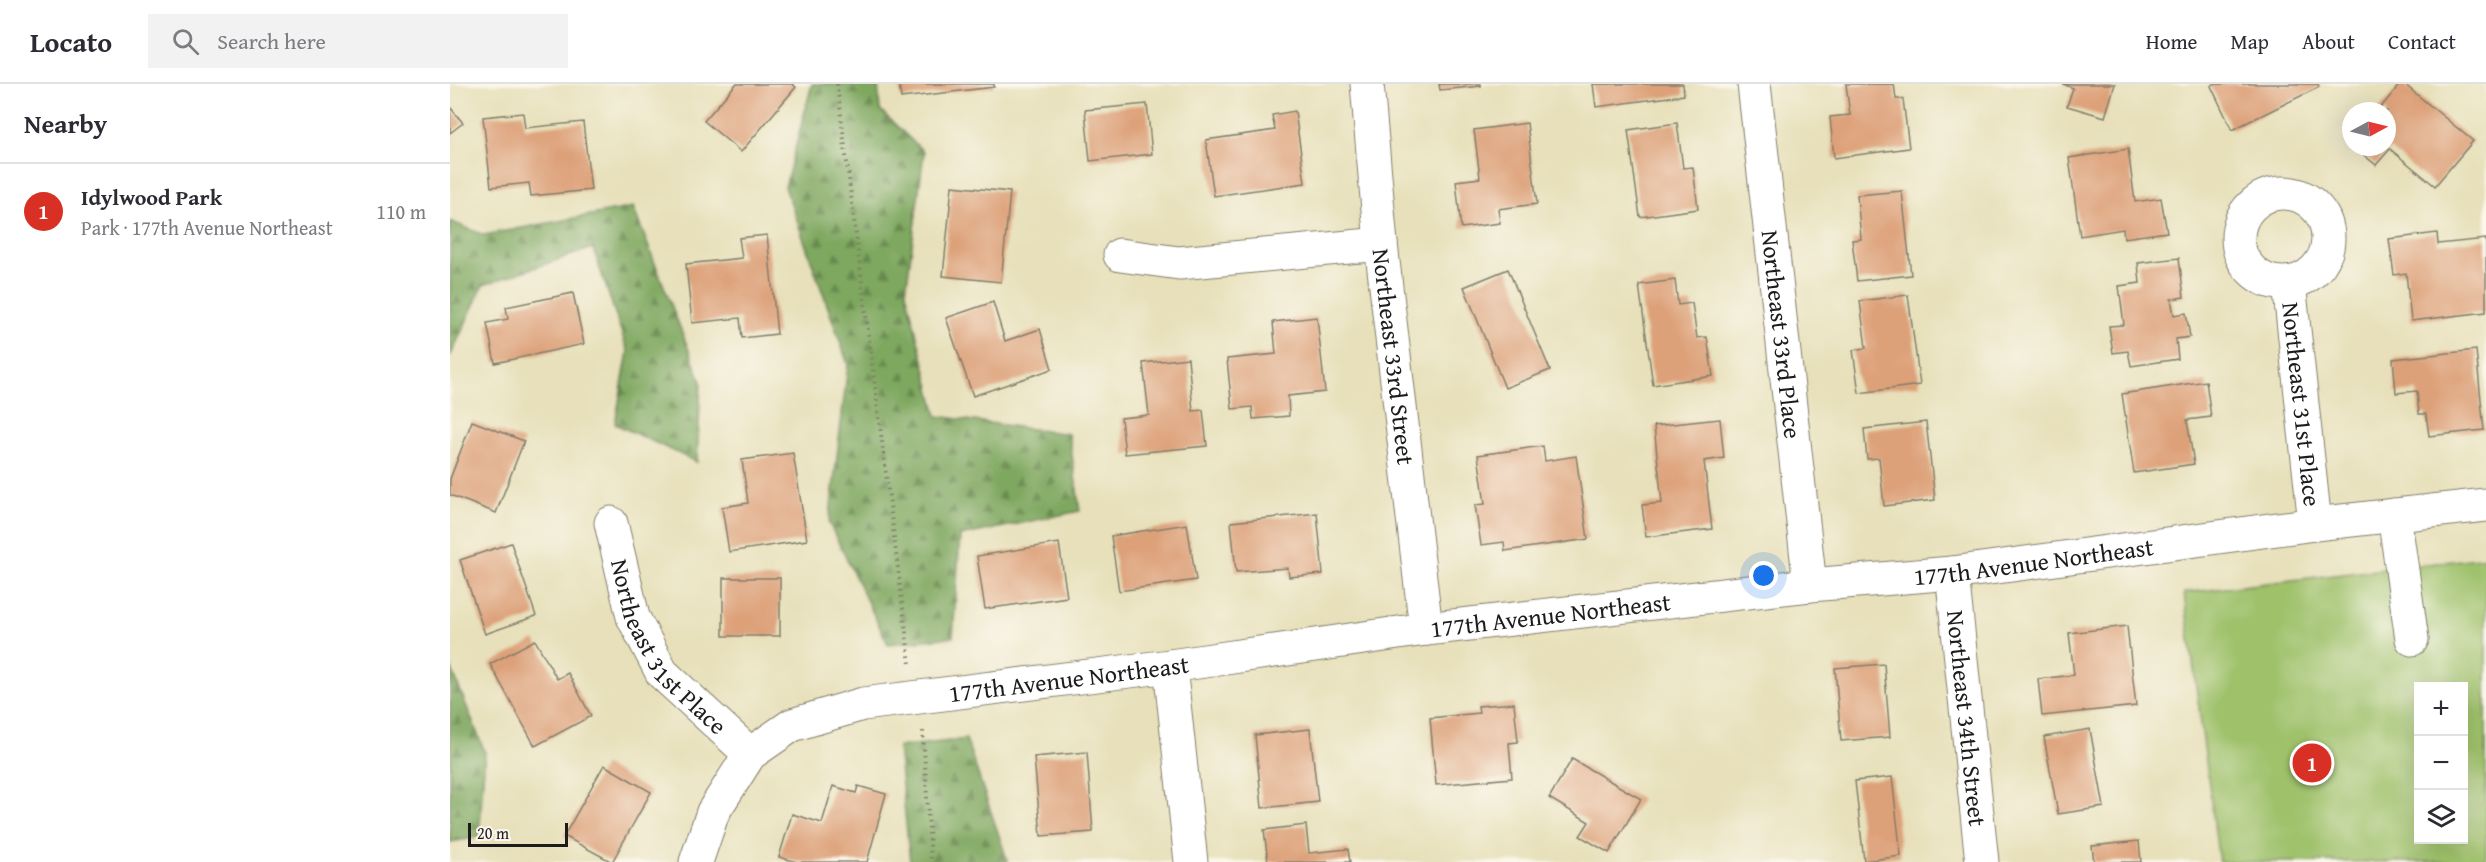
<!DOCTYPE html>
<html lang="en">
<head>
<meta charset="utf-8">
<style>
	:root { --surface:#fff; --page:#f2f2f3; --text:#2b2b33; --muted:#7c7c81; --line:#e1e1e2; --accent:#d93025 }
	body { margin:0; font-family:"Gentium Book Plus",serif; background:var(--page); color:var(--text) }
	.controls { position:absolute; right:18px; bottom:18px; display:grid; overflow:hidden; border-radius:0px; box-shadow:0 6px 24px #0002 }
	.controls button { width:54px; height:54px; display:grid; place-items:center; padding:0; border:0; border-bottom:2px solid var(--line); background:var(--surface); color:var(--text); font:30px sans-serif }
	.compass { position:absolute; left:1892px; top:18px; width:54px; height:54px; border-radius:50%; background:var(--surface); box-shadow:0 6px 24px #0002; rotate:83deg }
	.scale { position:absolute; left:18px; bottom:15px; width:100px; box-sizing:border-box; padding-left:6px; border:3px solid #1c1c1c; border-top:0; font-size:16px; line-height:21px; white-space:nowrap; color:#1c1c1c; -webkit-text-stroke:4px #fbf7ec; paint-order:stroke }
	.you { position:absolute; left:1314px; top:492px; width:21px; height:21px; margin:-15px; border:4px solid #fff; border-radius:50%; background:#1a73e8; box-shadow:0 0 0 9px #1a73e833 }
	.badge { display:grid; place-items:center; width:39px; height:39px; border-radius:50%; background:var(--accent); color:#fff; font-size:20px; font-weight:700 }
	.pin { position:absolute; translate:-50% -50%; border:3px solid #fff; box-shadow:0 2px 6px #0006 }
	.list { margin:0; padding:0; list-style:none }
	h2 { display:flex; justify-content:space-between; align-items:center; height:78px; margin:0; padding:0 24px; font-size:26px }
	h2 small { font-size:20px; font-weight:400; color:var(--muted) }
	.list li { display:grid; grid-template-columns:39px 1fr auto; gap:18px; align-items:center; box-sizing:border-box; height:96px; padding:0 24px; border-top:2px solid var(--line) }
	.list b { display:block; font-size:22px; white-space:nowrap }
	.list p { margin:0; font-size:20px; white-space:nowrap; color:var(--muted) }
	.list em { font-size:20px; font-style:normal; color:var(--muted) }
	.icon { flex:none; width:33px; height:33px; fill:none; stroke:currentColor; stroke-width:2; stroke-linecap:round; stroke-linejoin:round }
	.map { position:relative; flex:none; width:2036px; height:778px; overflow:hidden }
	header { display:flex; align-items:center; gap:36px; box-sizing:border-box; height:84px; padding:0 30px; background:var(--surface); border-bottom:2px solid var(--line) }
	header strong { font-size:28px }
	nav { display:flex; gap:33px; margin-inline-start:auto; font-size:21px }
	.search { width:420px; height:54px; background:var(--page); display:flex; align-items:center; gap:15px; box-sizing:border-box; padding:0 21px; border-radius:0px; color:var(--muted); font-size:22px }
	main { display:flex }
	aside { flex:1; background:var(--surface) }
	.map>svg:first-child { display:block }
	.forest { fill:url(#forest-firs); stroke:#4d623d; stroke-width:1.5 }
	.park { fill:#9ec16a; stroke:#5d6e43; stroke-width:1.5; fill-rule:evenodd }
	.building { fill:#dda179 }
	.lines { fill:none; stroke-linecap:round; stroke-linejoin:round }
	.minor-casing { stroke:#827e6b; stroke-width:35 }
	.path { stroke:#827e6b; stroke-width:4; stroke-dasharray:1.5 4.5; stroke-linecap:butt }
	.minor { stroke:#fff; stroke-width:33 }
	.labels { text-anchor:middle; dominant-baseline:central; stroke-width:4.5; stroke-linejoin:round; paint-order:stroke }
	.street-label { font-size:24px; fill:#1c1c1c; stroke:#fbf7ec }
</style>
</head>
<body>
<header>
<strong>Locato</strong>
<div class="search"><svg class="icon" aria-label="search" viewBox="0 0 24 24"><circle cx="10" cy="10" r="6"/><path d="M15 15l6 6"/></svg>Search here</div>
<nav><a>Home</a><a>Map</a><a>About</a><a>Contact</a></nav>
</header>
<main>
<aside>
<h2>Nearby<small></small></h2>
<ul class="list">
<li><span class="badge">1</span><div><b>Idylwood Park</b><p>Park · 177th Avenue Northeast</p></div><em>110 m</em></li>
</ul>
</aside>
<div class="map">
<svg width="2036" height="778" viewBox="0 0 2036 778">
	<defs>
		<pattern id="forest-firs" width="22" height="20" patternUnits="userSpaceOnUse" patternTransform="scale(1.5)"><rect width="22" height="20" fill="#7ea75e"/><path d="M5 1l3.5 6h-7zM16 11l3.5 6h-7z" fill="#66874d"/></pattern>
	</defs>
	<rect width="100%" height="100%" fill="#fbf7ec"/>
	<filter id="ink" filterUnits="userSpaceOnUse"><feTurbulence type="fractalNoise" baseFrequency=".0167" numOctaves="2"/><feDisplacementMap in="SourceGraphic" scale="12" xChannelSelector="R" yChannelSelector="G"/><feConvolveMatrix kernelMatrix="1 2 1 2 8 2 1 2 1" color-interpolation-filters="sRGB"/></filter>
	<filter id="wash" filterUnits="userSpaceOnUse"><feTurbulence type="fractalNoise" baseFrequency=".008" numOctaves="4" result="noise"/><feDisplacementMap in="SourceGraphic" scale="24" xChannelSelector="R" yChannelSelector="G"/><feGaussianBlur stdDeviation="1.35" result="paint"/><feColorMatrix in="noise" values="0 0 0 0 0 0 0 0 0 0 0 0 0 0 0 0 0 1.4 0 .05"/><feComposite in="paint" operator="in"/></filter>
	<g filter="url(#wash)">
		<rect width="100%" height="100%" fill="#e7e0ba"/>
		<g class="forest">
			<path d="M362,0H428L430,26L474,68L456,208L487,332L619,350L630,427L510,452L503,553L438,560L379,439L398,280L335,103Z"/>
			<path d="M183,123L251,297L247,378L165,340L178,268L143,164L33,201L0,273V137L34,151Z"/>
			<path d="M0,581L35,668L29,753L0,758Z"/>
			<path d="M516,655L558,778H460L448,663Z"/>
		</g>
		<path class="park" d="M2036,473V778H1769L1734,509ZM1968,602H2014V756H1968Z"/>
		<g id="blocks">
			<g class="building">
				<path d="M286,0H342L346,3L291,68L254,37Z"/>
				<path d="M449,0H544V3L451,14Z"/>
				<path d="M989,0H1031V2L990,6Z"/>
				<path d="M1143,0H1233L1234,11L1146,23Z"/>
				<path d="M1396,0H1444L1446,15H1453L1459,64L1384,74L1380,33L1400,31Z"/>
				<path d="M1665,0L1655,33L1617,22L1623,4L1613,0Z"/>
				<path d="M1764,0H1868L1869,3L1782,46L1761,2Z"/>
				<path d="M1950,0H1954L2023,57L1985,102L1940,65L1926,81L1904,63H1937V27H1928Z"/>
				<path d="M697,20L702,70L640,77L635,26Z"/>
				<path d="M0,23L13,39L0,49Z"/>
				<path d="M845,27L855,99L764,112L756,56L825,46L822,31Z"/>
				<path d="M73,29L75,44L133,38L141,106L81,112L79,99L41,103L33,33Z"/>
				<path d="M1077,39L1087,120L1048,125L1050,139L1011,144L1006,97L1030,94L1024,46Z"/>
				<path d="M1227,39L1233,84L1243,83L1248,125L1190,133L1178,46Z"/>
				<path d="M1678,65L1685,118L1711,114L1717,148L1674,154L1673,145L1630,152L1619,74Z"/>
				<path d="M502,102L560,108L551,198L493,192Z"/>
				<path d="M1452,107L1461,191L1407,197L1402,156L1411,155L1407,111Z"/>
				<path d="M1987,149L1988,160L2036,155V228L1961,237L1956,189L1944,191L1939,155Z"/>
				<path d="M317,151L327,250L292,254L290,234L242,239L236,180L292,174L289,154Z"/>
				<path d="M1729,174L1734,213L1721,215L1724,231L1736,229L1740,253L1726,255L1728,275L1681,282L1678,267L1663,269L1659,242L1674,241L1669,202L1690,199L1688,179Z"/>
				<path d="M1058,185L1100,286L1055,304L1014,203Z"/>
				<path d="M1225,196L1228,221L1242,219L1247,254L1257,253L1263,292L1203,301L1189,201Z"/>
				<path d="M123,209L134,260L45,279L37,239L58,235L56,223Z"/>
				<path d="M1458,211L1470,301L1409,309L1403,266L1416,264L1410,217Z"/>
				<path d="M543,218L555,257L590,245L602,285L523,312L496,234Z"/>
				<path d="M867,233L875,308L838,312L839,332L803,335L802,323L782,325L777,275L826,270L823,238Z"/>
				<path d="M2026,266L2034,346L1979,352L1976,330H1969L1967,307L1946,309L1943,275Z"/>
				<path d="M738,274L743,327L753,326L757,362L675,370L671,334L699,331L693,279Z"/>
				<path d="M1756,297L1761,333L1737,336L1744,380L1684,389L1672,310Z"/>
				<path d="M1270,335L1274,374L1254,377L1262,445L1196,453L1192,421L1212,419L1204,342Z"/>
				<path d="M22,337L74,357L46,429L0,411V395Z"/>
				<path d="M1476,338L1485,416L1434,422L1429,374L1417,375L1414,345Z"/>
				<path d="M1093,362L1095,377L1126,372L1138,455L1055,467L1054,458L1031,461L1025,421L1035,420L1028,371Z"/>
				<path d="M343,369L357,456L279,468L272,423L298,419L292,376Z"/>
				<path d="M867,429L873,490L839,493L838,484L786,488L781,438Z"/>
				<path d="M737,440L746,496L669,507L661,452Z"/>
				<path d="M61,459L86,532L35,550L10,476Z"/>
				<path d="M609,459L617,513L535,525L527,472Z"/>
				<rect x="273" y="494" width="57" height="58"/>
				<path d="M1677,542L1686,622L1592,632L1588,595L1624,591L1619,549Z"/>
				<path d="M85,556L107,595L118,589L141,632L85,662L40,580Z"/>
				<path d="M1434,580L1440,653L1391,657L1385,584Z"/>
				<path d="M1064,619L1068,658L1059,659L1062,694L986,701L980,634L1029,629L1028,622Z"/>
				<path d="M860,645L868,718L812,724L805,651Z"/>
				<path d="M1640,645L1654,723L1608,730L1594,653Z"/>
				<path d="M637,668L643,748L591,752L584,673Z"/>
				<path d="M1122,675L1191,715L1159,769L1130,752L1139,738L1099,714Z"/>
				<path d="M154,681L201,708L162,778L114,752Z"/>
				<path d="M1442,693L1451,772L1414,777L1405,697Z"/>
				<path d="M383,702L406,709L408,702L436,710L417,778H347L329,773L342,730L372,739Z"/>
				<path d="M856,741L859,769L898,765L900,778H818L814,746Z"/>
				<path d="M1689,757L1691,778H1644L1642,762Z"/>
			</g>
		</g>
	</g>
	<g filter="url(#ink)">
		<use href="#blocks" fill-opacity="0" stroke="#827e6b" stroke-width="1.5"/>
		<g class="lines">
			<g class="minor-casing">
				<g id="minor">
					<path id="s1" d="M917,0L931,160L976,545"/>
					<path id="s2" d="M1304,0L1360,501"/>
					<circle cx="1833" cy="154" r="45"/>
					<path d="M670,171L729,179L931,160"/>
					<path id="s3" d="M1839,199L1865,440"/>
					<path d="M1944,431L1962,555"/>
					<path id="s4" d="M161,439L183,533L212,589L300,670"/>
					<path id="s5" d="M1502,489L1532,778"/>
					<path d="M720,582L741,778"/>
					<path id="s6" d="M246,778L263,728L300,670L342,641L413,620L720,582L976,545L1360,501L1502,489L1865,440L2036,421"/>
				</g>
			</g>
			<g class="path">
				<path d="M387,0L460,580"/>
				<path d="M473,647L481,778"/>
			</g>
			<use href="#minor" class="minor"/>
		</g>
	</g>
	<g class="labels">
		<g class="street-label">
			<text stroke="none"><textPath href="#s2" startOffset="252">Northeast 33rd Place</textPath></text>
			<text stroke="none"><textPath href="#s1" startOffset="274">Northeast 33rd Street</textPath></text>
			<text stroke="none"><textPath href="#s3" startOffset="122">Northeast 31st Place</textPath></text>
			<text stroke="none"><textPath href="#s6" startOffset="1426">177th Avenue Northeast</textPath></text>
			<text stroke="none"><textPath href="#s6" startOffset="940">177th Avenue Northeast</textPath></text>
			<text stroke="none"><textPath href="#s4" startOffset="140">Northeast 31st Place</textPath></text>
			<text stroke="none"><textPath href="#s6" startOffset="454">177th Avenue Northeast</textPath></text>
			<text stroke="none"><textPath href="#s5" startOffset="146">Northeast 34th Street</textPath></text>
		</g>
	</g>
</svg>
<div class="controls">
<button>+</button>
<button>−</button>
<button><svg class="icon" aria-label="layers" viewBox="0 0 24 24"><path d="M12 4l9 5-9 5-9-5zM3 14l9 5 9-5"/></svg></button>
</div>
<svg class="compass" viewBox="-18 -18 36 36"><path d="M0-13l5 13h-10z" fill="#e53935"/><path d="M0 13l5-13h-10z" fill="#7c7c81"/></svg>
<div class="scale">20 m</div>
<div class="you"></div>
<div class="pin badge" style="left:1862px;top:679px">1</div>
</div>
</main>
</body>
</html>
